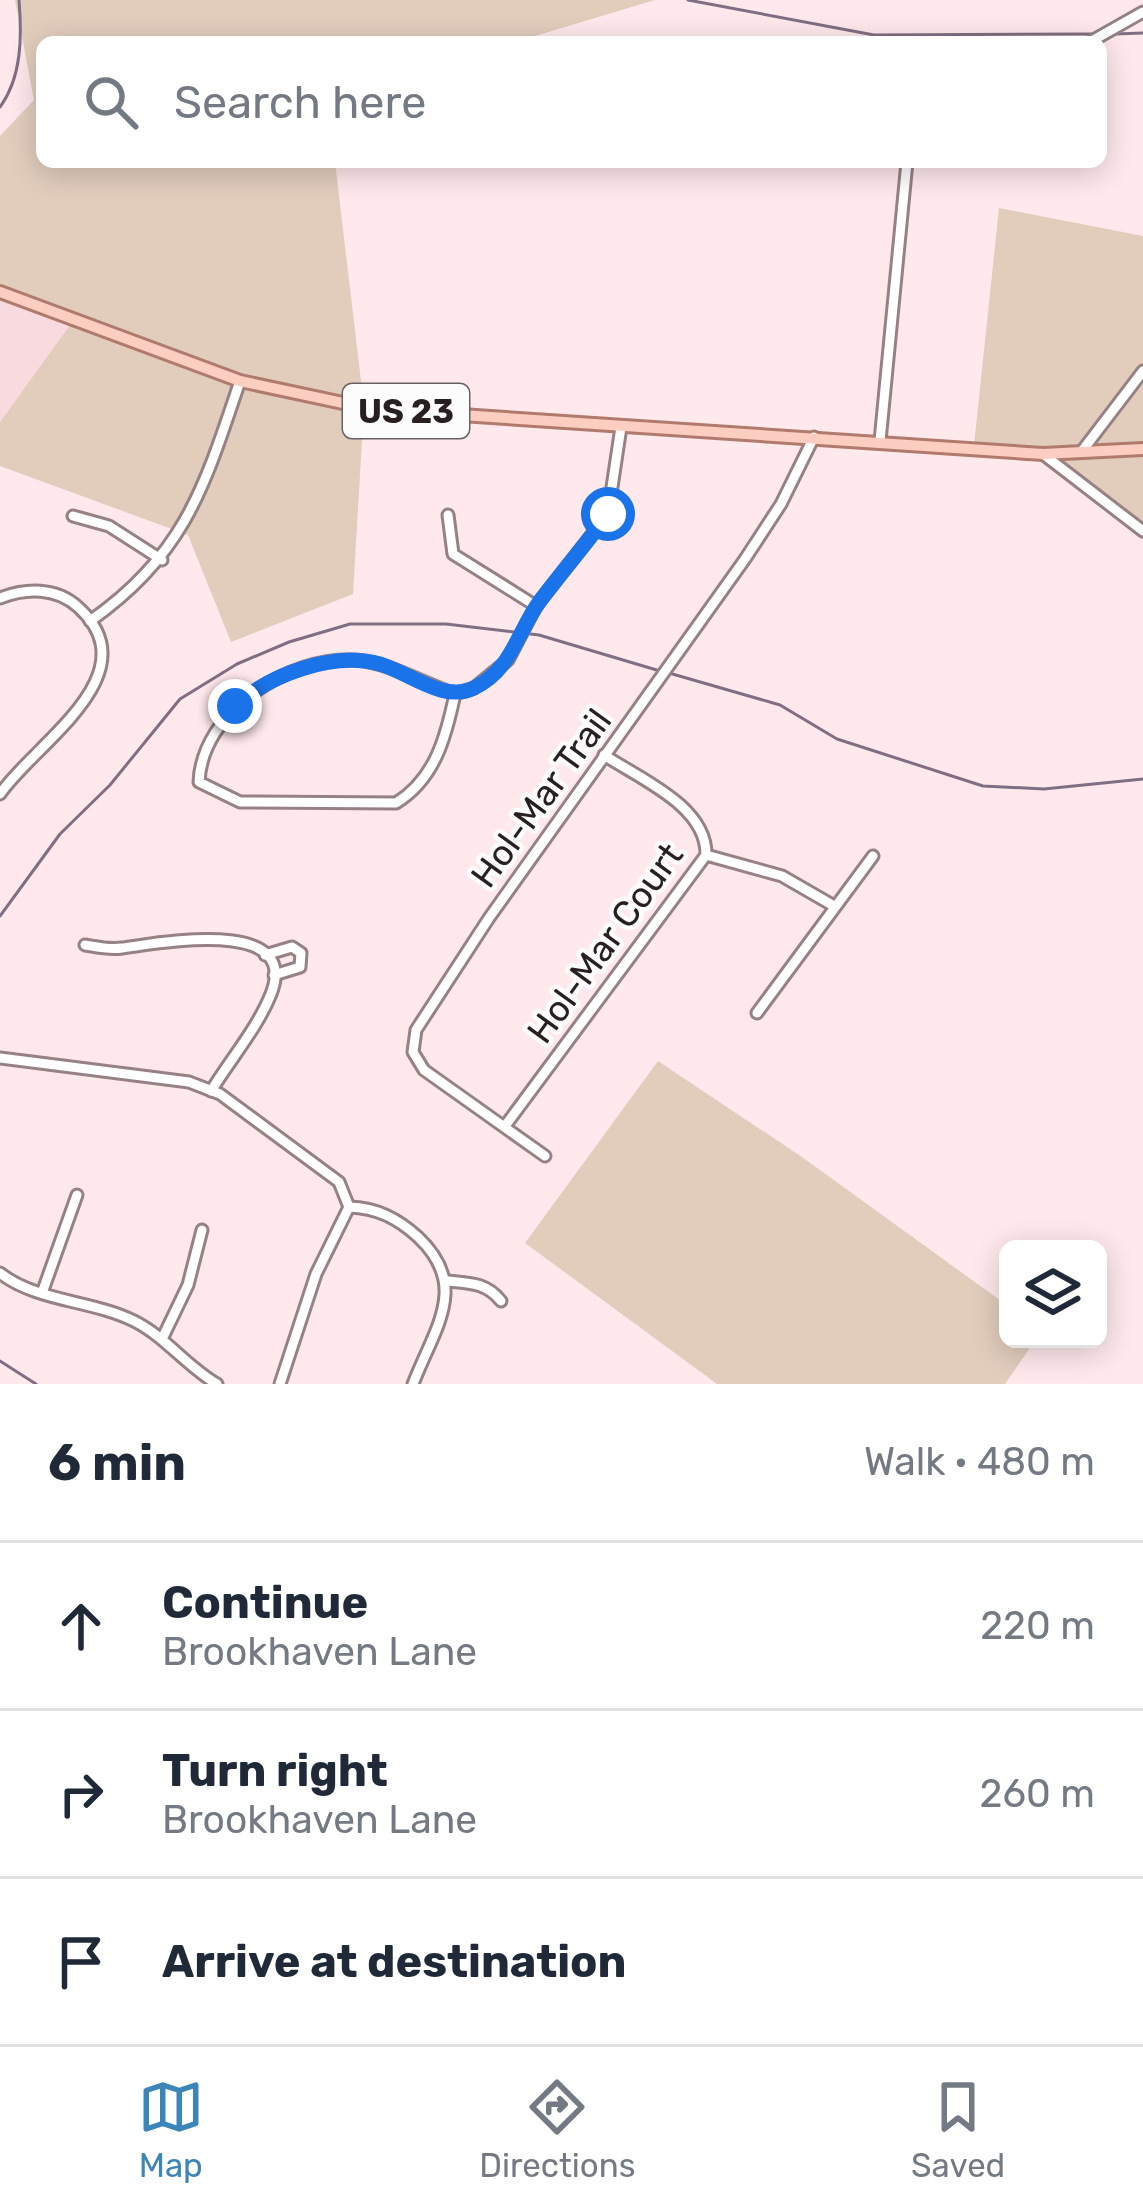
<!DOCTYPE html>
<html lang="en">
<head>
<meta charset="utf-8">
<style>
	:root { --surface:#fff; --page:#f2f2f3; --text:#1f2937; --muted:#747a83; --line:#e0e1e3; --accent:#3c85b9 }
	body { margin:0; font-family:Rubik,sans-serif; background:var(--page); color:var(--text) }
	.controls { position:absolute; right:36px; bottom:36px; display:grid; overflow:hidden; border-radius:18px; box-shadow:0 6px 30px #0003 }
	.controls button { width:108px; height:108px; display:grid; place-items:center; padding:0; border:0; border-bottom:3px solid var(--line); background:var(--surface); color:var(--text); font:60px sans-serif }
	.stop { position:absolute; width:36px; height:36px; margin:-27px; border:9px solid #1a73e8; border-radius:50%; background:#fff }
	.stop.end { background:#1a73e8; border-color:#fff; box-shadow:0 3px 12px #0008 }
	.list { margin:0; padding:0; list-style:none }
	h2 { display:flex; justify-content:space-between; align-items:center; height:156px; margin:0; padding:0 48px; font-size:51px }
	h2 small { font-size:39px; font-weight:400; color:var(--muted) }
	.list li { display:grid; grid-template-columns:78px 1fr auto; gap:36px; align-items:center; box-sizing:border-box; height:168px; padding:0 48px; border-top:3px solid var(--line) }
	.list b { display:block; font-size:45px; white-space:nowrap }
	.list p { margin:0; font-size:39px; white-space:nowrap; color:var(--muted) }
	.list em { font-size:39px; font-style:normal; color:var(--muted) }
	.icon { flex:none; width:66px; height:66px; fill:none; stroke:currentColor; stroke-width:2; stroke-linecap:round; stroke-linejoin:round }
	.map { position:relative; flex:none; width:1143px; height:1384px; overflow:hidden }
	.search { position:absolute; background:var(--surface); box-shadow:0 6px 30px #0003; left:36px; right:36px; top:36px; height:132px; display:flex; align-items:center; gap:30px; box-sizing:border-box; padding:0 42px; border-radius:18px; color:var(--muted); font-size:45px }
	.sheet { height:660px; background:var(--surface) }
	nav { display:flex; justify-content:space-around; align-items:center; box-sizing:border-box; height:168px; border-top:3px solid var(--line); background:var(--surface); font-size:33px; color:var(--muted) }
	nav a { display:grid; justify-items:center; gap:6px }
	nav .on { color:var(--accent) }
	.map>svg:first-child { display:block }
	.built { fill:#f9dade }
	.green { fill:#e2cdbd }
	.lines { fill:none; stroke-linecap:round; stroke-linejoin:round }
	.stream { stroke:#806f82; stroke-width:3 }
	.minor-casing { stroke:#968285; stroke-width:15 }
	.major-casing { stroke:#b07a6d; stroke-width:16 }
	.minor { stroke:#fff; stroke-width:9 }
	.major { stroke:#fccdc1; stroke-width:10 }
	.route { stroke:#1a73e8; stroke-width:15 }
	.labels { text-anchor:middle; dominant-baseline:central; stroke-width:9; stroke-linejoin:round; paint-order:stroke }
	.shield { fill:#fcfcfc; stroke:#676162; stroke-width:3 }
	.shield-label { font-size:33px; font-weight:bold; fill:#271f20 }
	.street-label { font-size:36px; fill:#271f20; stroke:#fcfcfc }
</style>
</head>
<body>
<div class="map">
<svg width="1143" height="1384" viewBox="0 0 1143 1384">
	<rect width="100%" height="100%" fill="#ffe9ec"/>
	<path class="built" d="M0,291L75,318L0,422Z"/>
	<g class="green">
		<path d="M15,0H655L515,42H42V162H335L364,406L353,594L231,642L188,535L0,466V422L75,318L0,291V136L34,100Z"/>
		<path d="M999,208L1143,236V539L1029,453L974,445Z"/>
		<path d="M658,1061L802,1157L1008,1306V1339H1036L1005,1384H717L525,1243Z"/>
	</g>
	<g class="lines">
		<g class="stream">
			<path d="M688,0L874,35L1093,34"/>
			<path d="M1115,34L1143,33"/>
			<path d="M0,107C22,77 22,36 19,0"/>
			<path d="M669,673L780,705L837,739L983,786L1044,789L1143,779"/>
			<path d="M0,916L60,834L110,785L180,699L237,664L289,642L350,624H446L539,635L660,671"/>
			<path d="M0,1361L36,1384"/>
		</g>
		<g class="minor-casing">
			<g id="minor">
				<path d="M1090,42L1143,12"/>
				<path d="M880,441L907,162"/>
				<path d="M1082,451L1143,371"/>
				<path d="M1043,454L1143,531"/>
				<path d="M448,515L453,554L536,606"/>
				<path d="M73,516L109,526L162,560"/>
				<path d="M0,598C26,588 56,587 78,607C152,674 35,743 0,794"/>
				<path d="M90,621C185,555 205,485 240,381"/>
				<path d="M455,694C446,737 435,779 396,803L240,802L199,782C202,711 289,656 356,660C390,663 423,683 455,694L474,688L508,660L536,606L608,514L621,427"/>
				<path d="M706,855L782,876L834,906"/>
				<path d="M85,945C97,947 110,950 122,948C155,944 302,915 271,994C258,1027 230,1060 211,1091"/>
				<path d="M265,955L292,947L301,953L300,967L274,975"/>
				<path d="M757,1013L873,856"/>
				<path d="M0,1058L189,1082L220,1094L339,1182L349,1207L316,1274L280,1384"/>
				<path d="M505,1126L706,855C707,806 640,779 604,755"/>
				<path d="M545,1156L424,1070L413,1052L416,1030L489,918L745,559L781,504L814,437"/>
				<path d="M349,1207C377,1208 397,1218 418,1237C470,1286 435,1327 413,1384"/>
				<path d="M0,1273C37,1302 92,1300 134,1321C166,1337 186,1366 217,1384"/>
				<path d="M448,1281C470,1283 487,1283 501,1301"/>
				<path d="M42,1293L77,1195"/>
				<path d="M163,1337L188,1285L202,1230"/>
			</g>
		</g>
		<g class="major-casing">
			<path id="major" d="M0,292L240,381L371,409L1043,454L1143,449"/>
		</g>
		<use href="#minor" class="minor"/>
		<use href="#major" class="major"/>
	</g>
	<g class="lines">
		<path class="route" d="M235,706C269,675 333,651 380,664C410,673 443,703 474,688C512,670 517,632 540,601C562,572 586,544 608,514"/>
	</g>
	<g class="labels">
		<rect class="shield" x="343" y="384" width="126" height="54" rx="9"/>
		<g class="shield-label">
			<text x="406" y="411">US 23</text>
		</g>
		<g class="street-label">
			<text transform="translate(541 798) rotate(-54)">Hol-Mar Trail</text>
			<text transform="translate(605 943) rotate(-54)">Hol-Mar Court</text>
		</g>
	</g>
</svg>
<div class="controls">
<button><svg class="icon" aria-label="layers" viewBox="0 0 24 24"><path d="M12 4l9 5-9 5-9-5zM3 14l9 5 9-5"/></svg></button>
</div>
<div class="stop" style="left:608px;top:514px"></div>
<div class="stop end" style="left:235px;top:706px"></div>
<div class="search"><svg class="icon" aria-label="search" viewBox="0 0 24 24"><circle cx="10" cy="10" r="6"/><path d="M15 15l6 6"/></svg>Search here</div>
</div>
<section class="sheet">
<h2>6 min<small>Walk · 480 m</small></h2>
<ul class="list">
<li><svg class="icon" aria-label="ahead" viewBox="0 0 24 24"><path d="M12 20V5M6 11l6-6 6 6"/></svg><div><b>Continue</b><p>Brookhaven Lane</p></div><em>220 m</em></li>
<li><svg class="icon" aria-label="right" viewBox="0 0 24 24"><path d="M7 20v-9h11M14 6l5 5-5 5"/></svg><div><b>Turn right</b><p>Brookhaven Lane</p></div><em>260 m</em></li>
<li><svg class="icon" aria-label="arrive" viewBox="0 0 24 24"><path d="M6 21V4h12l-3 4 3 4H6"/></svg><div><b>Arrive at destination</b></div></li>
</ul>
</section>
<nav>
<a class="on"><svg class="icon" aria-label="map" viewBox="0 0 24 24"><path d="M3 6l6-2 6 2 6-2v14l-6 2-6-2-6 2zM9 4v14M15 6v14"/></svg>Map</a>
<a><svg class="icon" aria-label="directions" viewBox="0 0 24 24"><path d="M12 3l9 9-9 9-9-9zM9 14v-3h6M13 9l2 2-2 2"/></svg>Directions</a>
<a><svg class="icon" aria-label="saved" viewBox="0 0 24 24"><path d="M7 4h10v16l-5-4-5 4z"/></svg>Saved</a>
</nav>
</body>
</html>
